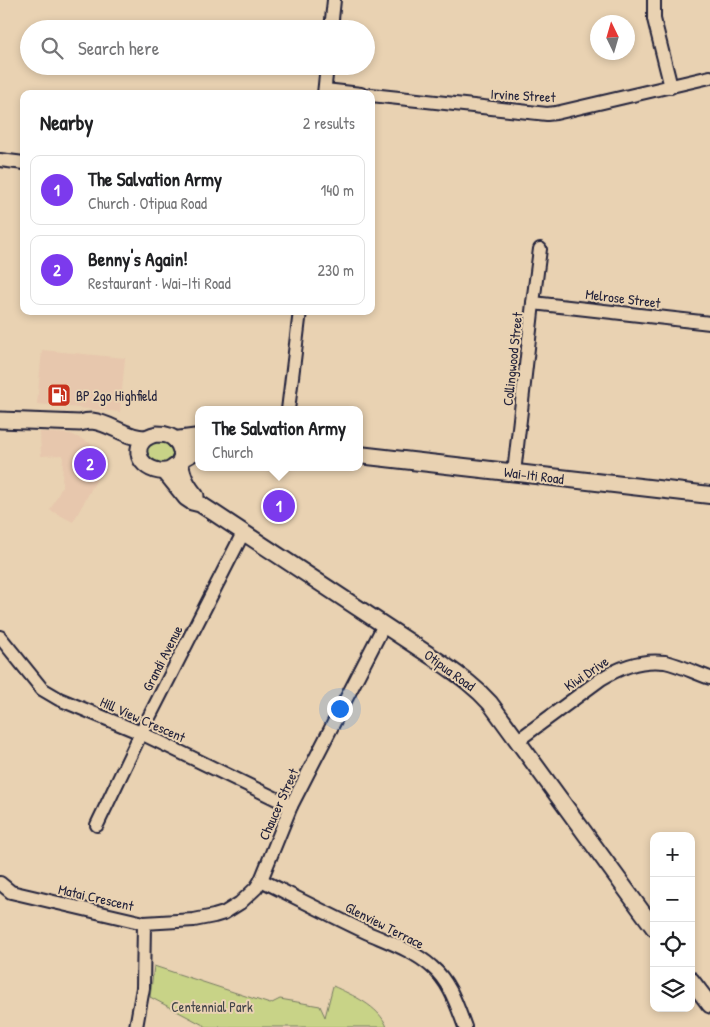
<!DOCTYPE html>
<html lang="en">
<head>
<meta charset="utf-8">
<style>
	:root { --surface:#fff; --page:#f2f2f2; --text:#202124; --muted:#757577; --line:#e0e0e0; --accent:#7c3aed }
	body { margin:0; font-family:"Patrick Hand",sans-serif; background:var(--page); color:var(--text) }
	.controls { position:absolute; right:15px; bottom:15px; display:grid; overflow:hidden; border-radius:10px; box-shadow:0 2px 8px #0003 }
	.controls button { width:45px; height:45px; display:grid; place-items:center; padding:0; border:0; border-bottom:1px solid var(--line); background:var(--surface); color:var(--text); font:25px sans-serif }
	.compass { position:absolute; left:590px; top:15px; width:45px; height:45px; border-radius:50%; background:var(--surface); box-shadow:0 2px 8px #0003; rotate:355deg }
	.you { position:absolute; left:339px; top:708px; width:18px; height:18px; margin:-12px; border:4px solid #fff; border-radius:50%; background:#1a73e8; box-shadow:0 0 0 8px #1a73e833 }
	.badge { display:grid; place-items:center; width:32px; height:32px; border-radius:50%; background:var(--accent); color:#fff; font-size:16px; font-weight:700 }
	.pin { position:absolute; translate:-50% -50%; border:2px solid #fff; box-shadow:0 1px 5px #0006 }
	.popup { position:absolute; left:195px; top:406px; width:168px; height:65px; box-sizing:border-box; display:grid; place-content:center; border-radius:10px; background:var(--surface); filter:drop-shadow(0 1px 4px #0005); font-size:16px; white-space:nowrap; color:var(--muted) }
	.popup b { font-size:19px; color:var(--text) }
	.popup::after { content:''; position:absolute; left:50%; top:100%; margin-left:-10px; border:10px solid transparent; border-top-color:var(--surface) }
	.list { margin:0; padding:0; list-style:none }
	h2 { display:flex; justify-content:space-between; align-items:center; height:65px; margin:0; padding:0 20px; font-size:21px }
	h2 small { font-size:16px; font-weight:400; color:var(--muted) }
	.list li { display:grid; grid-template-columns:32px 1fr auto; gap:15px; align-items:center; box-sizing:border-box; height:70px; margin:0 10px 10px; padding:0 10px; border:1px solid var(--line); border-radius:10px }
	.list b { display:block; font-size:19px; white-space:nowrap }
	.list p { margin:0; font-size:16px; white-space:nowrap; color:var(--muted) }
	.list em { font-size:16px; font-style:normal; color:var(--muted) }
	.icon { flex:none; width:28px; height:28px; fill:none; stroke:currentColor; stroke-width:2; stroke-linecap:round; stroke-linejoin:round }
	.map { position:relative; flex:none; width:710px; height:1027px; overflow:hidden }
	.search { position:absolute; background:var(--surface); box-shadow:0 2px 8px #0003; left:20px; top:20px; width:355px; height:55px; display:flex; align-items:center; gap:12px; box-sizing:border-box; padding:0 18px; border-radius:28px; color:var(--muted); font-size:19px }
	.panel { position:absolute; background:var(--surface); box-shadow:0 2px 8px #0003; left:20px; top:90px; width:355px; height:225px; border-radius:10px }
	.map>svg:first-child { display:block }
	.built { fill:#e7c7ad }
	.green { fill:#c8d387; stroke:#757a61 }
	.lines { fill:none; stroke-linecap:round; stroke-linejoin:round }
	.minor-casing { stroke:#22223b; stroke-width:16 }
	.tertiary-casing { stroke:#22223b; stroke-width:19 }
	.secondary-casing { stroke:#22223b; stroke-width:20 }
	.minor { stroke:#e9d2b2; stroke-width:12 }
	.tertiary { stroke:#e9d2b2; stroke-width:15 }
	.secondary { stroke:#e9d2b2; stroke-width:16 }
	.labels { text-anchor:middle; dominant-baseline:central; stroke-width:4; stroke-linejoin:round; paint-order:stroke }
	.street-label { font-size:14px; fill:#22223b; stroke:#e9d2b2 }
	.poi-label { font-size:14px; fill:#22223b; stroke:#e9d2b2; text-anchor:start }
	.park-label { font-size:14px; fill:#43454a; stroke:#e9d2b2 }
</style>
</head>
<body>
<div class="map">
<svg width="710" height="1027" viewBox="0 0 710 1027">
	<rect width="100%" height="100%" fill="#e9d2b2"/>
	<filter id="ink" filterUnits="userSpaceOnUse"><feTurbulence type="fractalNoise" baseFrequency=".02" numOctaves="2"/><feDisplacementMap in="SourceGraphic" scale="10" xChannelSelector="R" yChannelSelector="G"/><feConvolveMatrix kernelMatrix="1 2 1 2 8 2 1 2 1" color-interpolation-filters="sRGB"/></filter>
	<g filter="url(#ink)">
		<g class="built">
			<path d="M42,350L125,358L120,412L37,404Z"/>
			<path d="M40,432L71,434L90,443L107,461L73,522L50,510L62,487L63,455L41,456Z"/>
		</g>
		<g class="green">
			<path d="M161,441L169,445L174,451L173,459C163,467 158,465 148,459L145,449L149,443Z"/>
			<path d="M154,966L270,1004L280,999L320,1006L325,1017L333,986C352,995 379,1006 387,1027H207L150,997Z"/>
		</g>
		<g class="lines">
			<g class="minor-casing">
				<g id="minor">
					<path d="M654,0V19L671,87"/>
					<path d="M331,29L334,0"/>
					<path d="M325,90L361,94"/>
					<path d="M324,94L327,66"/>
					<path d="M371,95L547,114L556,113L710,77"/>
					<path d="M0,160L24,163"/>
					<path d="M533,303L710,323"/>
					<path d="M288,410L300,311"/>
					<path d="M514,473L533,303L540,249"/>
					<path d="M0,637L42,689L59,699L141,733L291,806"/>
					<path d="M517,741L601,679C620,667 641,659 665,662C680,665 695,673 710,678"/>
					<path d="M97,825L141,733L243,533"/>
					<path d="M261,880C297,898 332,916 368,933C391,943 414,951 432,967C450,982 457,1006 465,1027"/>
					<path d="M0,883L11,892L144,923L194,920L214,916L224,913L240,903L256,888L261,880L291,806L384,625"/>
					<path d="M136,1027L143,988L144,923"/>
				</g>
			</g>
			<g class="tertiary-casing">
				<g id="tertiary">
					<path d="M0,420L80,423C83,422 88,421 92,421C111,423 126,438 145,438"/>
					<path d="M157,434C163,434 171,435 175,440C180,444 184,456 180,462C178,464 176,466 174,467C170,471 165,472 159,471C135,467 130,439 157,434Z"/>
					<path d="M180,462C183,477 186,484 196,496"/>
					<path d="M165,472L186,498L192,502L200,504L214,513L443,664C460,676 476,687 490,703L654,928"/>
					<path d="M691,980L710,1005"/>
				</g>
			</g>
			<g class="secondary-casing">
				<g id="secondary">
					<path d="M176,440L199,437"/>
					<path d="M359,455L710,495"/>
					<path d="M181,459L199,449"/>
				</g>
			</g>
			<use href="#minor" class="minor"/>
			<use href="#tertiary" class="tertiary"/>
			<use href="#secondary" class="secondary"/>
		</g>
	</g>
	<defs>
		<g id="fuel-square" transform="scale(1.25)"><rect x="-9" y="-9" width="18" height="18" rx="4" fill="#c8321e" stroke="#e9d2b2"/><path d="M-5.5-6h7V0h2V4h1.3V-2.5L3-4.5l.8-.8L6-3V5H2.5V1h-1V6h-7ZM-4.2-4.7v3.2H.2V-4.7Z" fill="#fff"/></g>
	</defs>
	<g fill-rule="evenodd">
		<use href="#fuel-square" x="59" y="395"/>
	</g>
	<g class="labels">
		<g class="street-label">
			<text transform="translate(523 95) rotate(3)">Irvine Street</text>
			<text transform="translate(623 298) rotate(7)">Melrose Street</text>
			<text transform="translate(512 359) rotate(-84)">Collingwood Street</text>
			<text transform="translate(534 475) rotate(7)">Wai-Iti Road</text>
			<text transform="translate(162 658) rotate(-63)">Grandi Avenue</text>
			<text transform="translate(450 670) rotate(36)">Otipua Road</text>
			<text transform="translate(586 673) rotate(-34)">Kiwi Drive</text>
			<text transform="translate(143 719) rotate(24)">Hill View Crescent</text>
			<text transform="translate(278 804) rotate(-66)">Chaucer Street</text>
			<text transform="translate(96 897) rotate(13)">Matai Crescent</text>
			<text transform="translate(385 925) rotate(27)">Glenview Terrace</text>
		</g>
		<g class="poi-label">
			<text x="76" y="395">BP 2go Highfield</text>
		</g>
		<g class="park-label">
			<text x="212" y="1006">Centennial Park</text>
		</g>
	</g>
</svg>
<div class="controls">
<button>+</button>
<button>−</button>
<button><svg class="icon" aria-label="locate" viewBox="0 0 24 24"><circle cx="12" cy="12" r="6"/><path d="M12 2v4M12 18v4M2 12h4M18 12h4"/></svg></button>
<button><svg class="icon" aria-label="layers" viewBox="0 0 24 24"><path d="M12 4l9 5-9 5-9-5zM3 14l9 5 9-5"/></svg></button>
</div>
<svg class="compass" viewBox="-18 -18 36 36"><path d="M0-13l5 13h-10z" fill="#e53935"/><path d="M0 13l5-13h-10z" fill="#757577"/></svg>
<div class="you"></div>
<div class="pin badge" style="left:279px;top:506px">1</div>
<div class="popup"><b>The Salvation Army</b>Church</div>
<div class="pin badge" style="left:90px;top:464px">2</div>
<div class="search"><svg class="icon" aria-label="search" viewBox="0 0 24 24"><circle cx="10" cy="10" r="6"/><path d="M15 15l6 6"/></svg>Search here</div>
<section class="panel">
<h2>Nearby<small>2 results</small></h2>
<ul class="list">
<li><span class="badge">1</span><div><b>The Salvation Army</b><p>Church · Otipua Road</p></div><em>140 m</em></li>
<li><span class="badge">2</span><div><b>Benny's Again!</b><p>Restaurant · Wai-Iti Road</p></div><em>230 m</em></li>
</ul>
</section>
</div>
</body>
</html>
